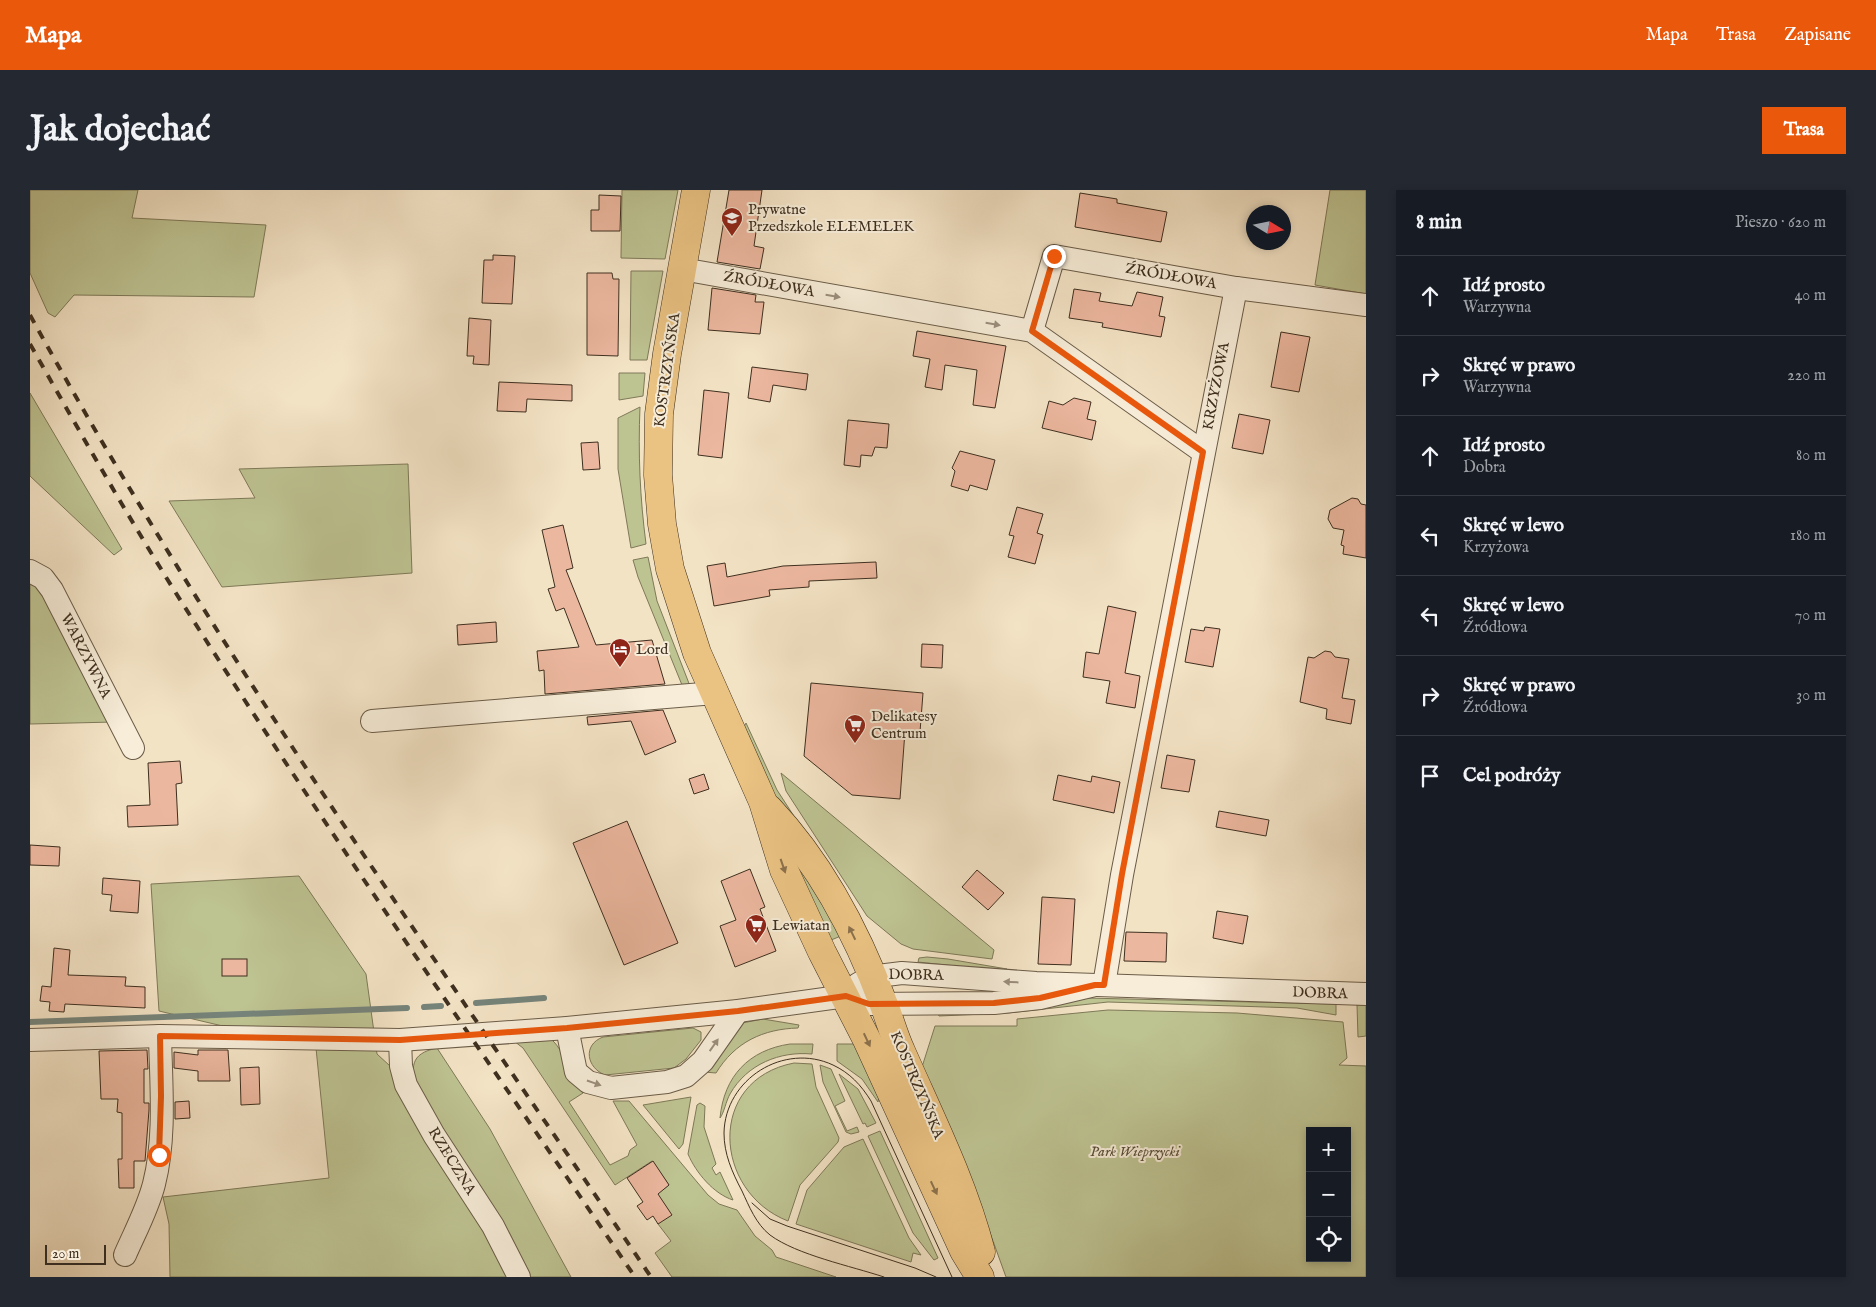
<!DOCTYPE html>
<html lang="pl">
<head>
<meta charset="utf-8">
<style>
	:root { --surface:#171b24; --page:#242831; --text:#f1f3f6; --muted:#9ea1a6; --line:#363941; --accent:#ea580c }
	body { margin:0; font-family:"IM FELL English",serif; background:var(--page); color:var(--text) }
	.controls { position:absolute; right:15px; bottom:15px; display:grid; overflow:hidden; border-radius:0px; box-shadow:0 2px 8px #0003 }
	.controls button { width:45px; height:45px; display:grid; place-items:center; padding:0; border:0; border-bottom:1px solid var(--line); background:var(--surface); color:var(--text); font:25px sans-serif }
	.compass { position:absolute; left:1216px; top:15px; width:45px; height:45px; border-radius:50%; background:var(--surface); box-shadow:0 2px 8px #0003; rotate:100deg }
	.scale { position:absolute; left:15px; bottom:12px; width:61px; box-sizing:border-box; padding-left:5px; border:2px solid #3e2f1f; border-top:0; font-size:14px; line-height:18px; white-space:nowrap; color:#3e2f1f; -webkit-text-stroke:4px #f7edd9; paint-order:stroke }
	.stop { position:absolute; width:15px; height:15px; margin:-11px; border:4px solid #ea580c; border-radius:50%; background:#fff }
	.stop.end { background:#ea580c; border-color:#fff; box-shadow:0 1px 5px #0008 }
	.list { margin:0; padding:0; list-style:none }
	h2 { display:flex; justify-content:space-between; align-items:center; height:65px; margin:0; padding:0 20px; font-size:21px }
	h2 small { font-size:16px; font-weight:400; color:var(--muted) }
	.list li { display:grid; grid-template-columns:32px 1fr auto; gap:15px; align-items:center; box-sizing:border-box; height:80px; padding:0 20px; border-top:1px solid var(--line) }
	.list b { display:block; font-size:19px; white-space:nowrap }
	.list p { margin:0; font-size:16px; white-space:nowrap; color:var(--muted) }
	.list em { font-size:16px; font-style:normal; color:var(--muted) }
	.icon { flex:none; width:28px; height:28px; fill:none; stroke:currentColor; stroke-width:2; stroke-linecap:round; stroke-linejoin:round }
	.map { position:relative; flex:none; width:1336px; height:1087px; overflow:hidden; border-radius:0px }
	header { display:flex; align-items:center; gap:30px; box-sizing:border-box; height:70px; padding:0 25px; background:var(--accent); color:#fff }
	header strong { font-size:24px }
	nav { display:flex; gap:28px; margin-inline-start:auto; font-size:18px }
	.intro { display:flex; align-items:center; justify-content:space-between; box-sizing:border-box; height:120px; padding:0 30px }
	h1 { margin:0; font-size:35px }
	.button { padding:12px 22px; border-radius:0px; background:var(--accent); color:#fff; font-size:18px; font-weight:700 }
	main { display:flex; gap:30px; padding:0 30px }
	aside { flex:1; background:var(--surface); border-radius:0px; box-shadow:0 2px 8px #0003 }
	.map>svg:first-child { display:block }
	.green { fill:#bec392; stroke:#7e7958; fill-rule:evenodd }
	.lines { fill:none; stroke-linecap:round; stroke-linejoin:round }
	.stream { stroke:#76847b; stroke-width:6 }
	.building { fill:#ecb79f; stroke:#3e2f1f }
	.minor-casing { stroke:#6b5c48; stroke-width:24 }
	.major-casing { stroke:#3e2f1f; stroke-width:29 }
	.minor { stroke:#f7edd9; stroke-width:22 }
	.major { stroke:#eac282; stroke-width:28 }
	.tram { stroke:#3e2f1f; stroke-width:1 }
	.rail { stroke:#3e2f1f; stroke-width:4; stroke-dasharray:9 9; stroke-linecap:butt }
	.oneway { fill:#9a8e7c }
	.oneway2 { fill:#8b714c }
	.route { stroke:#ea580c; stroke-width:6 }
	.labels { text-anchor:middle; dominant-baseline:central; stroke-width:4; stroke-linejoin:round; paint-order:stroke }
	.poi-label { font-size:15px; fill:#3e2f1f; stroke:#f7edd9; text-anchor:start }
	.street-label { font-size:15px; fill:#3e2f1f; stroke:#f7edd9 }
	.park-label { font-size:15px; font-style:italic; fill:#584d36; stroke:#f7edd9 }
</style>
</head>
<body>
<header>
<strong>Mapa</strong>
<nav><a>Mapa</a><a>Trasa</a><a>Zapisane</a></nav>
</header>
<div class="intro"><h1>Jak dojechać</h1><a class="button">Trasa</a></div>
<main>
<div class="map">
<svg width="1336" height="1087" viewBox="0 0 1336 1087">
	<rect width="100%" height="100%" fill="#f3e3c5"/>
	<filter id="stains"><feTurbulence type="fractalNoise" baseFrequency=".004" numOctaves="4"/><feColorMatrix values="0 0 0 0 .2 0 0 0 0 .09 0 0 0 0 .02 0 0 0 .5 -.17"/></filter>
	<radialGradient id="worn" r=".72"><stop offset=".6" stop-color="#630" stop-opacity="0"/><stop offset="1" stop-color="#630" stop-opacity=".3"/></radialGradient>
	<g class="green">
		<path d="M0,0H108L102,28L236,35L224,107L44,105L25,127L18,123L0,83Z"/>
		<path d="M592,0H648L635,69L591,68Z"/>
		<path d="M1300,0H1336V104L1285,95Z"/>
		<path d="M601,81H633L617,170H600Z"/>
		<path d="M589,183H615L613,206L589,210Z"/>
		<path d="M0,203L92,359L84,365L0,286Z"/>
		<path d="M610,217C608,264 610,308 616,354L601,358L588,279V228Z"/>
		<path d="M378,274L382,383L192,397L139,311L225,308L209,279Z"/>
		<path d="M618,367L627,411L660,496L652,495L608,387L603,370Z"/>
		<path d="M0,389H3L84,532L0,534Z"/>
		<path d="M716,533L747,600L795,674L747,610L714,537Z"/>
		<path d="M751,583L964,760L962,769L883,759L871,754L837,726L756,601Z"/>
		<path d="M767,671L811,746L801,750L765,672Z"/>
		<path d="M269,686L336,784L347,864L360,876L483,1087H140L139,1034L133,1007L299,988L286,858L129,821L121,694Z"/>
		<path d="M897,767L918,769L977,779L972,781L888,772L889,768Z"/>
		<path d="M1056,808L1306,814V825L1267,818L1078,812L978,823L909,826L905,819Z"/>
		<path d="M1327,815H1336V846L1328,847Z"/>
		<path d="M1078,820L1207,823L1313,832L1317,868L1309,875L1336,876V1087H976L950,1015L892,877L905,836H987V829ZM1280,941H1317V1068H1280Z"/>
		<path d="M733,829L769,835L768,838C733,839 705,852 686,883L674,882L712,833Z"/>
		<path d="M663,838L671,842V850L656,869L644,878L575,885C557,878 552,855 573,847Z"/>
		<path d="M517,846C539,861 534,886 553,903L539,912L580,975L598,966L600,960L607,955L583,911H599L678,1005L689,1014L707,1020L725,1046L742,1060L746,1067L806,1087H642L625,1063L641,1051L628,1034L627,1004L639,995L622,971L585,995L493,858L480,848Z"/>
		<path d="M760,854H783L782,864C750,861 717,874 700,904C696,911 694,923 690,928C694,886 719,860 760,854Z"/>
		<path d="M807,854H832L849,905L848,912L832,889L807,871Z"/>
		<path d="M407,858L460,939L541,1087H496L385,901C382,877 379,864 407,858Z"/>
		<path d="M764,873L782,874L786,897L809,948L808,952L770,995L758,1031C683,1002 676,890 764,873Z"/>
		<path d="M790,875L801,879L815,911L805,916L817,941L827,937L829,942L821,944L816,942L793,892Z"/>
		<path d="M809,884L828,899L846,933L837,937L835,933L833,934Z"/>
		<path d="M661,907L653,954L649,959L613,915Z"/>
		<path d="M670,913L675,916L674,937L686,974L682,978L686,985L690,982L703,1010C684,1004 666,983 658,964L667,915Z"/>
		<path d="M850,941L908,1068L904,1070L883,1043L838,946Z"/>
		<path d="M833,949L879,1048L891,1065L883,1063L881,1072L766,1034L777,1000L814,957Z"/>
	</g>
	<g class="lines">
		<g class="stream">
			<path d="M446,813L514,808"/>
			<path d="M394,817L411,816"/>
			<path d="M0,832L377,818"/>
		</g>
	</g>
	<g class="building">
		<path d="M699,0H732L724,56L734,58L730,79L687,72Z"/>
		<path d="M1050,3L1087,9V13L1137,22L1131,52L1045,37Z"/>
		<path d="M569,5L591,6L590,41H561V20H569Z"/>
		<path d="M463,65L485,66L482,114L452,113L454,70H463Z"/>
		<path d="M557,83H582L583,89H589L588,166L557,165Z"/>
		<path d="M682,98L726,105L725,112H734L730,144L678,140Z"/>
		<path d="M1044,99L1071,103L1069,111L1102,116L1107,102L1133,107L1129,126L1135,127L1131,147L1072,137L1073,133L1039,128Z"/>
		<path d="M439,128L461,130L459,175L443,174L444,166H437Z"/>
		<path d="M887,141L976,156L965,218L943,215L947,180L915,175L912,200L895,197L900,169L883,166Z"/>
		<path d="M1251,142L1280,147L1269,202L1241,197Z"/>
		<path d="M722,177L778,184L776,200L743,195L740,212L718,208Z"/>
		<path d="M469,192L542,195V211L497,209L496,222L467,221Z"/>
		<path d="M674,200L699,203L692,268L668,265Z"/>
		<path d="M1044,208L1061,212L1057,229L1066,231L1062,250L1012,238L1019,211L1033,215Z"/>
		<path d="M1209,224L1240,230L1233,264L1202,258Z"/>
		<path d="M818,230L859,234L857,258L845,257L842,266L831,265L830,277L814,275Z"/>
		<path d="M568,252L570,279L553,280L551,253Z"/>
		<path d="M930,261L965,270L957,300L940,295L938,301L921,296L925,281L922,278Z"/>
		<path d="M1322,308L1328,309L1331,314L1336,315V368L1313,364L1314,356L1311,355L1314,340L1303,338L1298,329L1300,320Z"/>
		<path d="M987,317L1013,324L1007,343L1013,345L1005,374L978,367L984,346L979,345Z"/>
		<path d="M533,335L543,378L536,380L566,455L622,450L635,494L515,504L514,480L509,481L507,461L549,457L534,418L526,421L518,399L525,397L512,340Z"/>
		<path d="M846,372L847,388L779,391V397L739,400L740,406L684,416L677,376L695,373L697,387L753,376Z"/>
		<path d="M1078,416L1106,422L1095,483L1110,486L1105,518L1076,513L1080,491L1053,487L1056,462L1069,464Z"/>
		<path d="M466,432L467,452L428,455L427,435Z"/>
		<path d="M1175,437L1190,439L1183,477L1155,472L1161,439L1174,441Z"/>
		<path d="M892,454L913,455L912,478L891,477Z"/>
		<path d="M1295,461L1301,462L1305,467L1319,469L1312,508L1325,510L1321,534L1296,529L1297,519L1270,512L1278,467L1284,468Z"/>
		<path d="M781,493L893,503L890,542L875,541L870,609L822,605L774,566Z"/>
		<path d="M633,520L646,552L615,565L601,531L558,535L557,527Z"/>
		<path d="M1137,565L1165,570L1159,602L1131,598Z"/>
		<path d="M150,571L152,593L146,594L148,635L98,637L97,616L120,615L118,573Z"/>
		<path d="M674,584L679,599L664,604L659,589Z"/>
		<path d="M1028,585L1061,592L1062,586L1090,592L1084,623L1023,610Z"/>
		<path d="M1189,621L1239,630L1236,646L1186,637Z"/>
		<path d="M597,631L648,753L594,775L543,653Z"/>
		<path d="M0,655L30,657L29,676L0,675Z"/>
		<path d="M720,679L735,717L730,719L746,761L705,777L690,736L706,730L691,691Z"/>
		<path d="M947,680L974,703L958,720L932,697Z"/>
		<path d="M73,688L110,691L108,723L80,721L82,705L72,704Z"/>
		<path d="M1012,707L1045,709L1041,775L1008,774Z"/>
		<path d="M1187,721L1218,726L1213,754L1183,748Z"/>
		<path d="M1096,742L1137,743L1136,772L1094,771Z"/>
		<path d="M24,758L40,760L38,785L96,787L95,796L115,797V818L35,814L34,822L19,821L20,812L10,811L12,796L21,797Z"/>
		<rect x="192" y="769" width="25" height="17"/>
		<path d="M117,860L118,879H114V913H119V920L115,971H104V998H89L88,969H92V923L87,922L88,909H71L69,861Z"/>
		<path d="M168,860H198L200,891H168V881L144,878V862L168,865Z"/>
		<path d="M229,877L230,914L211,915L210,878Z"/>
		<path d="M159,911L160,928L145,929V912Z"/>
		<path d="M623,971L639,995L628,1004L642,1025L628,1034L623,1026L617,1030L607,1016L613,1012L597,988Z"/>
	</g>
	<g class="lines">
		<g class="minor-casing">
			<g id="minor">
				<path d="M652,79L1002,141L1173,262"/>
				<path d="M1002,141L1024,66L1206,98L1336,115"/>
				<path d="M0,381L13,388L22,400L103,558"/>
				<path d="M342,531L685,503"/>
				<path d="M1074,795L1092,685L1206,98"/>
				<path d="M816,806L828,794L840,787L872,783L1006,793L1336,804"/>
				<path d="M537,838L546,882L558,892L581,898L637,892L656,886L673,871L708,821"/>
				<path d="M0,850L130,846L370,850L537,838L708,821L816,806L839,814L964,813L1010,808L1065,795"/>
				<path d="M370,850L371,876L376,895L404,945L463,1036L489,1087"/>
				<path d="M95,1065C105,1042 118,1018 124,994C136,947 131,894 130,846"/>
			</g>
		</g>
		<g class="major-casing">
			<g id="major">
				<path d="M666,0L637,164L629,224L628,285L632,334L640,379L667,463L733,612L754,680L792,762L837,850L934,1061L950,1087"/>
				<path d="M739,619C790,673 828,745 854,815C860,830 864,846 871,861C900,927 933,992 951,1062"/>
			</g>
		</g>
		<use href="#minor" class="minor"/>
		<use href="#major" class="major"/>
		<g class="tram">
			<path d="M722,1013L740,1029L757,1036L885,1078L906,1087"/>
			<path d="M854,1087C821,1076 767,1065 740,1045C726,1034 719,1016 712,1001C702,982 694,964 694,943C695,889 754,852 803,875C820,883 831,895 841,911L922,1087"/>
		</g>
		<g class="rail">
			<path d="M0,125C184,460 407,771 621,1087"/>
			<path d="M0,154C47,237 94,320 144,400C291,633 450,859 605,1087"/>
		</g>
	</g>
	<defs><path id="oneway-solid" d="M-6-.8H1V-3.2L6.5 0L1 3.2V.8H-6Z" transform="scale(1.25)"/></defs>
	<g class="oneway">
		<use href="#oneway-solid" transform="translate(803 106) rotate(10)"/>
		<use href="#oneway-solid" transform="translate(963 134) rotate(10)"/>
		<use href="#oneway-solid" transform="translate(981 792) rotate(-177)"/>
		<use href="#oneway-solid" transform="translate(684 855) rotate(-55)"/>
		<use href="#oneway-solid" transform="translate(564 893) rotate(19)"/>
	</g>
	<g class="oneway2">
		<use href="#oneway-solid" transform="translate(753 676) rotate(71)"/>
		<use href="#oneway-solid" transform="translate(822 743) rotate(-116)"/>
		<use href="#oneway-solid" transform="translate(837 850) rotate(65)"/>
		<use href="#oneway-solid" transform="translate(904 998) rotate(65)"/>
	</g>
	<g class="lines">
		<path class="route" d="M129,965L131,906L130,846L370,850L537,838L708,821L816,806L839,814L964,813L1010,808L1065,795H1074L1092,684L1173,262L1002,141L1024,66"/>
	</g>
	<defs>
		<g id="school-pin" transform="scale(1.125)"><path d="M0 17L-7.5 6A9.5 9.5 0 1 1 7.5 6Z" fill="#8f2418" stroke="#f7edd9"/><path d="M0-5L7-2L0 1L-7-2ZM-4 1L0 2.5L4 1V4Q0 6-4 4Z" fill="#fff"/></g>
		<g id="hotel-pin" transform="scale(1.125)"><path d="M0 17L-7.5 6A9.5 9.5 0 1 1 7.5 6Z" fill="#8f2418" stroke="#f7edd9"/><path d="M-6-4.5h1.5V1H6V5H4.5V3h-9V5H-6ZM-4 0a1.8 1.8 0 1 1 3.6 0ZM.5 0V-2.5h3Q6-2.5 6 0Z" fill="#fff"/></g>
		<g id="supermarket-pin" transform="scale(1.125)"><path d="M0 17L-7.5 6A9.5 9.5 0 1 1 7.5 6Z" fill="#8f2418" stroke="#f7edd9"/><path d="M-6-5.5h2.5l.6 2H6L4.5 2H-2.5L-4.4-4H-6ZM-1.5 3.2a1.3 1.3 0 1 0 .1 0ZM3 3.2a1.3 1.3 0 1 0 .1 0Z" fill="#fff"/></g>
	</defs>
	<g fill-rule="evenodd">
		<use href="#school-pin" x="702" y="28"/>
		<use href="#hotel-pin" x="590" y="459"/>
		<use href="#supermarket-pin" x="825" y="535"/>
		<use href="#supermarket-pin" x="726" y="735"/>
	</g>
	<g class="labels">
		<g class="poi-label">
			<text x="718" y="19">Prywatne<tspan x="718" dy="17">Przedszkole ELEMELEK</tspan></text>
			<text x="606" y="459">Lord</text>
			<text x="841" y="526">Delikatesy<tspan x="841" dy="17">Centrum</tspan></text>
			<text x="742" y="735">Lewiatan</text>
		</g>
		<g class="street-label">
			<text transform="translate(1141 86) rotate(10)">ŹRÓDŁOWA</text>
			<text transform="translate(739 94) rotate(10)">ŹRÓDŁOWA</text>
			<text transform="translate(637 180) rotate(-82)">KOSTRZYŃSKA</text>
			<text transform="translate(1186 196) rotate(-79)">KRZYŻOWA</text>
			<text transform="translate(56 466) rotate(63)">WARZYWNA</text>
			<text transform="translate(886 785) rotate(1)">DOBRA</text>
			<text transform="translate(1290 803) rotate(2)">DOBRA</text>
			<text transform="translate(887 895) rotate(67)">KOSTRZYŃSKA</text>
			<text transform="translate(422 971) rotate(58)">RZECZNA</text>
		</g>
		<g class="park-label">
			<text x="1105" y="961">Park Wieprzycki</text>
		</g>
	</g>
	<rect width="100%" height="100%" filter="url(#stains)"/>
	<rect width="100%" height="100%" fill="url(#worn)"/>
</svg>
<div class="controls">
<button>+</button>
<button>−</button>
<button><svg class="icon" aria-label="locate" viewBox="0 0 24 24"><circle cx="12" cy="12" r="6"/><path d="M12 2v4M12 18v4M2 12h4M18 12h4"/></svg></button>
</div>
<svg class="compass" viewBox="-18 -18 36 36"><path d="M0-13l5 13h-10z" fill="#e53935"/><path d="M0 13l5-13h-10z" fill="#9ea1a6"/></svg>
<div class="scale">20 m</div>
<div class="stop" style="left:129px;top:965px"></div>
<div class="stop end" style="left:1024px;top:66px"></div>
</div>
<aside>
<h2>8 min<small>Pieszo · 620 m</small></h2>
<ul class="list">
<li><svg class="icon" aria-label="ahead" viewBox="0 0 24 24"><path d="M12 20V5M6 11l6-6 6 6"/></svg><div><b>Idź prosto</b><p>Warzywna</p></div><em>40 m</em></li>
<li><svg class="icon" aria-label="right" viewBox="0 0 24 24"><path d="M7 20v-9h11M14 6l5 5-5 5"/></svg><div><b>Skręć w prawo</b><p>Warzywna</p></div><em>220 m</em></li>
<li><svg class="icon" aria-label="ahead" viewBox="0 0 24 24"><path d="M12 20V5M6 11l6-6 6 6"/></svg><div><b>Idź prosto</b><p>Dobra</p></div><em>80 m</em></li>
<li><svg class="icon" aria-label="left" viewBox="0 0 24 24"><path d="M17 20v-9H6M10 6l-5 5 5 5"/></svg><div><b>Skręć w lewo</b><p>Krzyżowa</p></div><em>180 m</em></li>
<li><svg class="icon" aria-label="left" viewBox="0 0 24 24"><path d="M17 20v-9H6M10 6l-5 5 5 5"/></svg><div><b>Skręć w lewo</b><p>Źródłowa</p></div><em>70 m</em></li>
<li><svg class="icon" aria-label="right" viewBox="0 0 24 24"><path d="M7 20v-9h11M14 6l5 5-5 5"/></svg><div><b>Skręć w prawo</b><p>Źródłowa</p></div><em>30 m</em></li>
<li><svg class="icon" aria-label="arrive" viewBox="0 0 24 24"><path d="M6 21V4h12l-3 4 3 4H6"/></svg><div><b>Cel podróży</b></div></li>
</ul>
</aside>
</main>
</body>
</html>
